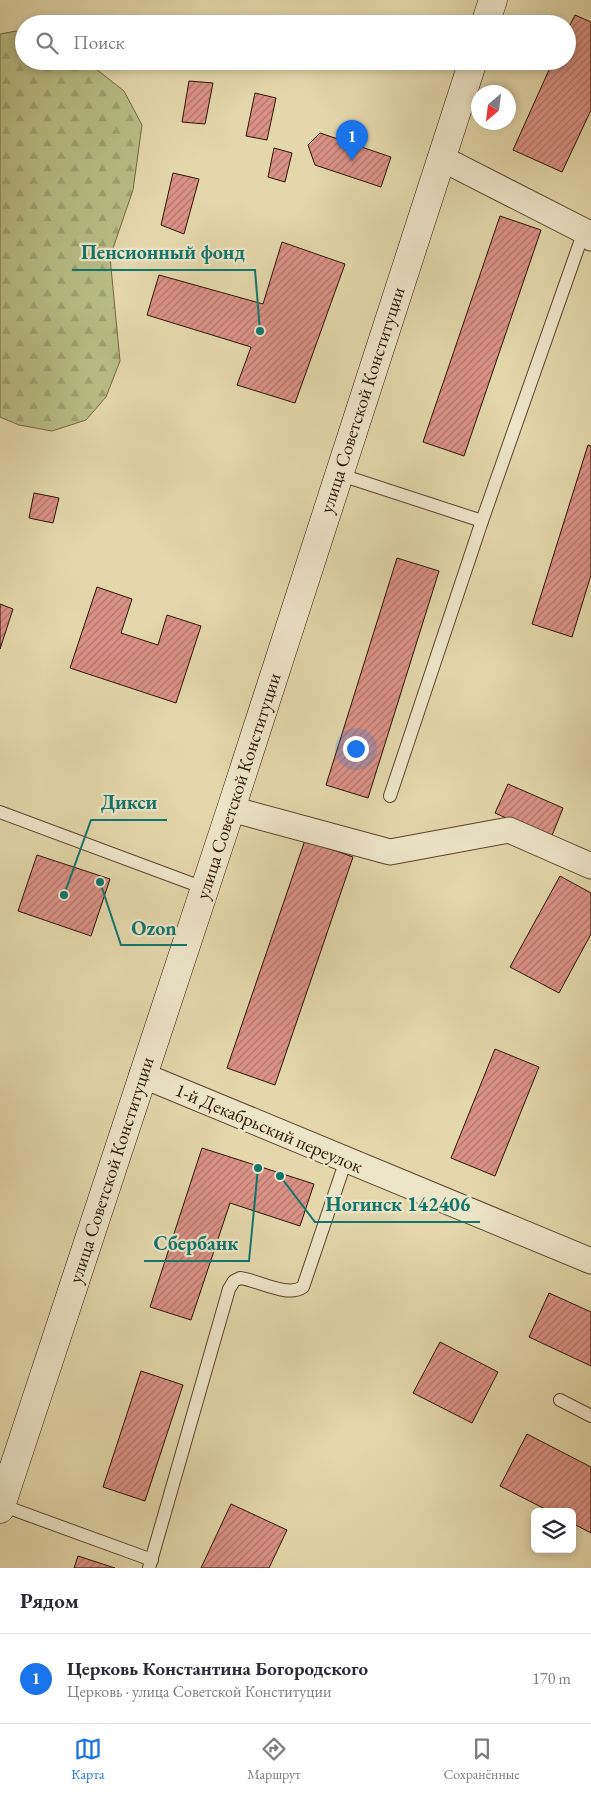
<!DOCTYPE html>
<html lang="ru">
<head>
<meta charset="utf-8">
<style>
	:root { --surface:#fff; --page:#f2f2f3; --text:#2b2b33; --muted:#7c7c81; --line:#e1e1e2; --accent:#1a73e8 }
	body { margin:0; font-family:"EB Garamond",serif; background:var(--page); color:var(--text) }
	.controls { position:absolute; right:15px; bottom:15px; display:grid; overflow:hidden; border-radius:8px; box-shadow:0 2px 8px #0003 }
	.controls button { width:45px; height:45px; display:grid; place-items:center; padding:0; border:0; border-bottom:1px solid var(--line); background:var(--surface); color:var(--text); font:25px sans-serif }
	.compass { position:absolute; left:471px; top:85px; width:45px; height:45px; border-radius:50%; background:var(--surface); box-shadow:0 2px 8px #0003; rotate:208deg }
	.you { position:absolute; left:355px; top:748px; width:18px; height:18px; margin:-12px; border:4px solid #fff; border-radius:50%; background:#1a73e8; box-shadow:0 0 0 8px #1a73e833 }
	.badge { display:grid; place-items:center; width:32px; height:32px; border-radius:50%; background:var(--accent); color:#fff; font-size:16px; font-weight:700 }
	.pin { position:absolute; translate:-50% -41px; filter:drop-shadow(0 1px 2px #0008) }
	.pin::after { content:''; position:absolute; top:26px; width:18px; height:15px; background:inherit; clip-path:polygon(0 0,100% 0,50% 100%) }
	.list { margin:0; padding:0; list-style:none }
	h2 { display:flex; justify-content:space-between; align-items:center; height:65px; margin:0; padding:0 20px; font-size:21px }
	h2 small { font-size:16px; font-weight:400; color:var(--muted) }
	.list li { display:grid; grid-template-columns:32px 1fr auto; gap:15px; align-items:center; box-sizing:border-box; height:90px; padding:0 20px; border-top:1px solid var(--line) }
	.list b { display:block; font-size:19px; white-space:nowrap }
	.list p { margin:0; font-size:16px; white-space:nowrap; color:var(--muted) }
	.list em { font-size:16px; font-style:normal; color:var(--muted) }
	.icon { flex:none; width:28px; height:28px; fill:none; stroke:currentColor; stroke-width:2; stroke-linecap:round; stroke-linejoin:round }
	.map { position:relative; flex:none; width:591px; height:1568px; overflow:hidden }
	.search { position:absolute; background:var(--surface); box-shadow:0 2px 8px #0003; left:15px; right:15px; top:15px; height:55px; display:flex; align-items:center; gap:12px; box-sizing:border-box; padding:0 18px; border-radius:28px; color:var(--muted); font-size:19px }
	.sheet { height:155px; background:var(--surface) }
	nav { display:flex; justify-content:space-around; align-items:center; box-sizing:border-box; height:70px; border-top:1px solid var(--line); background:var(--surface); font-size:14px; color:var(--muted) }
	nav a { display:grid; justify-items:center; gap:2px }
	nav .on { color:var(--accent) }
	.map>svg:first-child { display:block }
	.forest { fill:url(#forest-firs); stroke:#726843 }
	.building { fill:url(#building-hatch); stroke:#2c1300 }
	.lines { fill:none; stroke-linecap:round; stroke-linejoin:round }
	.lane-casing { stroke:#5a442b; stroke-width:14 }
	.street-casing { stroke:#5a442b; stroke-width:27 }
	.secondary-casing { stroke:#2c1300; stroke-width:29 }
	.lane { stroke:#ede5c8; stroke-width:12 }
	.street { stroke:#ede5c8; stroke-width:25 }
	.secondary { stroke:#ede5c8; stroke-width:28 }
	.labels { text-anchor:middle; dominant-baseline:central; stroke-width:4.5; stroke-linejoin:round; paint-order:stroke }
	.street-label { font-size:19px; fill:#2c1300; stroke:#ede5c8 }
	.leader { fill:none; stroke:#0f766e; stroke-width:2 }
	.callout-dot { fill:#0f766e; stroke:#ede5c8; stroke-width:2 }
	.callout-label { font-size:20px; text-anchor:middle; font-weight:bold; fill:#0f766e; stroke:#ede5c8; stroke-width:4.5; stroke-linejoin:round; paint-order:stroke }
</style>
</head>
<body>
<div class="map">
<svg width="591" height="1568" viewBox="0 0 591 1568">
	<defs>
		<pattern id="forest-firs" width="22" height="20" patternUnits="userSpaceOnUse" patternTransform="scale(1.25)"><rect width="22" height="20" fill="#b8bd86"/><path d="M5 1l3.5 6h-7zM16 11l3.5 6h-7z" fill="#9ea272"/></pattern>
		<pattern id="building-hatch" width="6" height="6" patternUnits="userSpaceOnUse" patternTransform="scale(1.25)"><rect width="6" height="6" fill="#da9286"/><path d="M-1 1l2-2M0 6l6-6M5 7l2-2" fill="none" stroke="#b1766b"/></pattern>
	</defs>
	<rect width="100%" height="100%" fill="#e3d7ab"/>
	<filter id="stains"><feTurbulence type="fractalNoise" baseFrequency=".004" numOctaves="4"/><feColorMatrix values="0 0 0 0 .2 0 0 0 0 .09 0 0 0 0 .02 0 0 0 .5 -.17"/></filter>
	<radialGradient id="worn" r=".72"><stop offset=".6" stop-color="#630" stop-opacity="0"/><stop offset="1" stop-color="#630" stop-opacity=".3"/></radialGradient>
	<path class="forest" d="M16,31L24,34V61H86L124,91L142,125L133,190L110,257L120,361L106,397L86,420L52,431L19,425L0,417V34Z"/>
	<g class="building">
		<path d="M575,15L591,22V110L562,172L513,150L553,61H567V31Z"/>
		<path d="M189,81L213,83L205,124L182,122Z"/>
		<path d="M255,93L276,98L267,140L246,136Z"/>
		<path d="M320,133L391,157L381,187L315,165L308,145Z"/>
		<path d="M274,148L292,153L285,182L268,177Z"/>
		<path d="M173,173L199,179L184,234L161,225Z"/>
		<path d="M500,216L541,230L464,456L423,442Z"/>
		<path d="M282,242L345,264L295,403L237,385L251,347L147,315L159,275L263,304Z"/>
		<path d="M588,445L591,446V575L572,637L532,624Z"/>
		<path d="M34,493L59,498L53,523L29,518Z"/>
		<path d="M397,558L439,571L368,798L326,785Z"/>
		<path d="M97,587L132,599L121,633L158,645L167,615L201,626L176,703L70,668Z"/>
		<path d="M0,604L13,609L0,649Z"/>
		<path d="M508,784L563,808L551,838L495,813Z"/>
		<path d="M305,840L353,857L275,1085L227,1068Z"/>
		<path d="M37,855L110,879L91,936L18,911Z"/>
		<path d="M560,876L591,893V934L559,993L510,967Z"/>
		<path d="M495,1049L539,1067L495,1176L451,1158Z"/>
		<path d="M202,1148L314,1184L300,1226L230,1203L191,1320L150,1307Z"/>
		<path d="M549,1293L591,1312V1366L529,1337Z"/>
		<path d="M440,1342L498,1372L472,1423L413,1393Z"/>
		<path d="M141,1371L183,1385L145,1501L103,1487Z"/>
		<path d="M527,1434L591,1467V1533L572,1523V1512H551L500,1486Z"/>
		<path d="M231,1504L287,1530L269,1568H201Z"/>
		<path d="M78,1556L115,1568H74Z"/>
	</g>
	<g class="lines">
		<g class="lane-casing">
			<g id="lane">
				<path d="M338,474L482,521"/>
				<path d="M390,796L482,521L584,231"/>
				<path d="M0,812L204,888"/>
				<path d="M560,1400L591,1416"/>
				<path d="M1,1505L152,1560"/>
				<path d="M149,1568L229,1289L234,1281L240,1278C258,1280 287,1298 303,1287L346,1160"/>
			</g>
		</g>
		<g class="street-casing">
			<g id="street">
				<path d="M441,158L584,231L591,238"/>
				<path d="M231,809L390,852L509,830L591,866"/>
				<path d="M142,1075L591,1261"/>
			</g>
		</g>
		<g class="secondary-casing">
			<g id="secondary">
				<path d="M485,24L493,0"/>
				<path d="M0,1509L231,809L473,61"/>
			</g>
		</g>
		<use href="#lane" class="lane"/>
		<use href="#street" class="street"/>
		<use href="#secondary" class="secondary"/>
	</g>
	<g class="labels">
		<g class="street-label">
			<text transform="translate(362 400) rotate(-72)">улица Советской Конституции</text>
			<text transform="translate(238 786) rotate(-72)">улица Советской Конституции</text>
			<text transform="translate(269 1128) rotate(23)">1-й Декабрьский переулок</text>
			<text transform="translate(111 1170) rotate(-72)">улица Советской Конституции</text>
		</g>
	</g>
	<path class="leader" d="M260 331L255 270H72M64 895L91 820H167M100 882L121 945H187M280 1176L315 1222H480M258 1168L249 1261H144"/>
	<g class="callout-dot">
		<circle cx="260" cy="331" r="5"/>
		<circle cx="64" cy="895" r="5"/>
		<circle cx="100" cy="882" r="5"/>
		<circle cx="280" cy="1176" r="5"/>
		<circle cx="258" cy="1168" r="5"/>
	</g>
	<g class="callout-label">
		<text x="163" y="259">Пенсионный фонд</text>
		<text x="129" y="809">Дикси</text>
		<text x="154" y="935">Ozon</text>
		<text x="398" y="1211">Ногинск 142406</text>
		<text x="196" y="1250">Сбербанк</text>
	</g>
	<rect width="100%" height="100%" filter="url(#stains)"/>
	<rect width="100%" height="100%" fill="url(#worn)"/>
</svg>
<div class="controls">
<button><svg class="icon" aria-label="layers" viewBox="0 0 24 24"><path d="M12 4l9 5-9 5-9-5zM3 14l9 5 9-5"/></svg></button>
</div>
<svg class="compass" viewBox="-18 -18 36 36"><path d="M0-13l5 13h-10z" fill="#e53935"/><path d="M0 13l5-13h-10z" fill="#7c7c81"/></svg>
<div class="you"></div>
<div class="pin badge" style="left:352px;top:161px">1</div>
<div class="search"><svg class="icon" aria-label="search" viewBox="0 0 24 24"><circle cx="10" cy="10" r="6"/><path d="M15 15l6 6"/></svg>Поиск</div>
</div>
<section class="sheet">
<h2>Рядом<small></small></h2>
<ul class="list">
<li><span class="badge">1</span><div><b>Церковь Константина Богородского</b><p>Церковь · улица Советской Конституции</p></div><em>170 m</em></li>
</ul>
</section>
<nav>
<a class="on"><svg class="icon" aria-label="map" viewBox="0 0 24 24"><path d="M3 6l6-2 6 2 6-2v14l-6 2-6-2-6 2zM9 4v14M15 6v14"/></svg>Карта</a>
<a><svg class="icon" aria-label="directions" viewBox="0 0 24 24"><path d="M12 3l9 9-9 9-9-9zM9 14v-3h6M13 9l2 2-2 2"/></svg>Маршрут</a>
<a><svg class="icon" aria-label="saved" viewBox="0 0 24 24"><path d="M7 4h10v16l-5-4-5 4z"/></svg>Сохранённые</a>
</nav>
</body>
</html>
